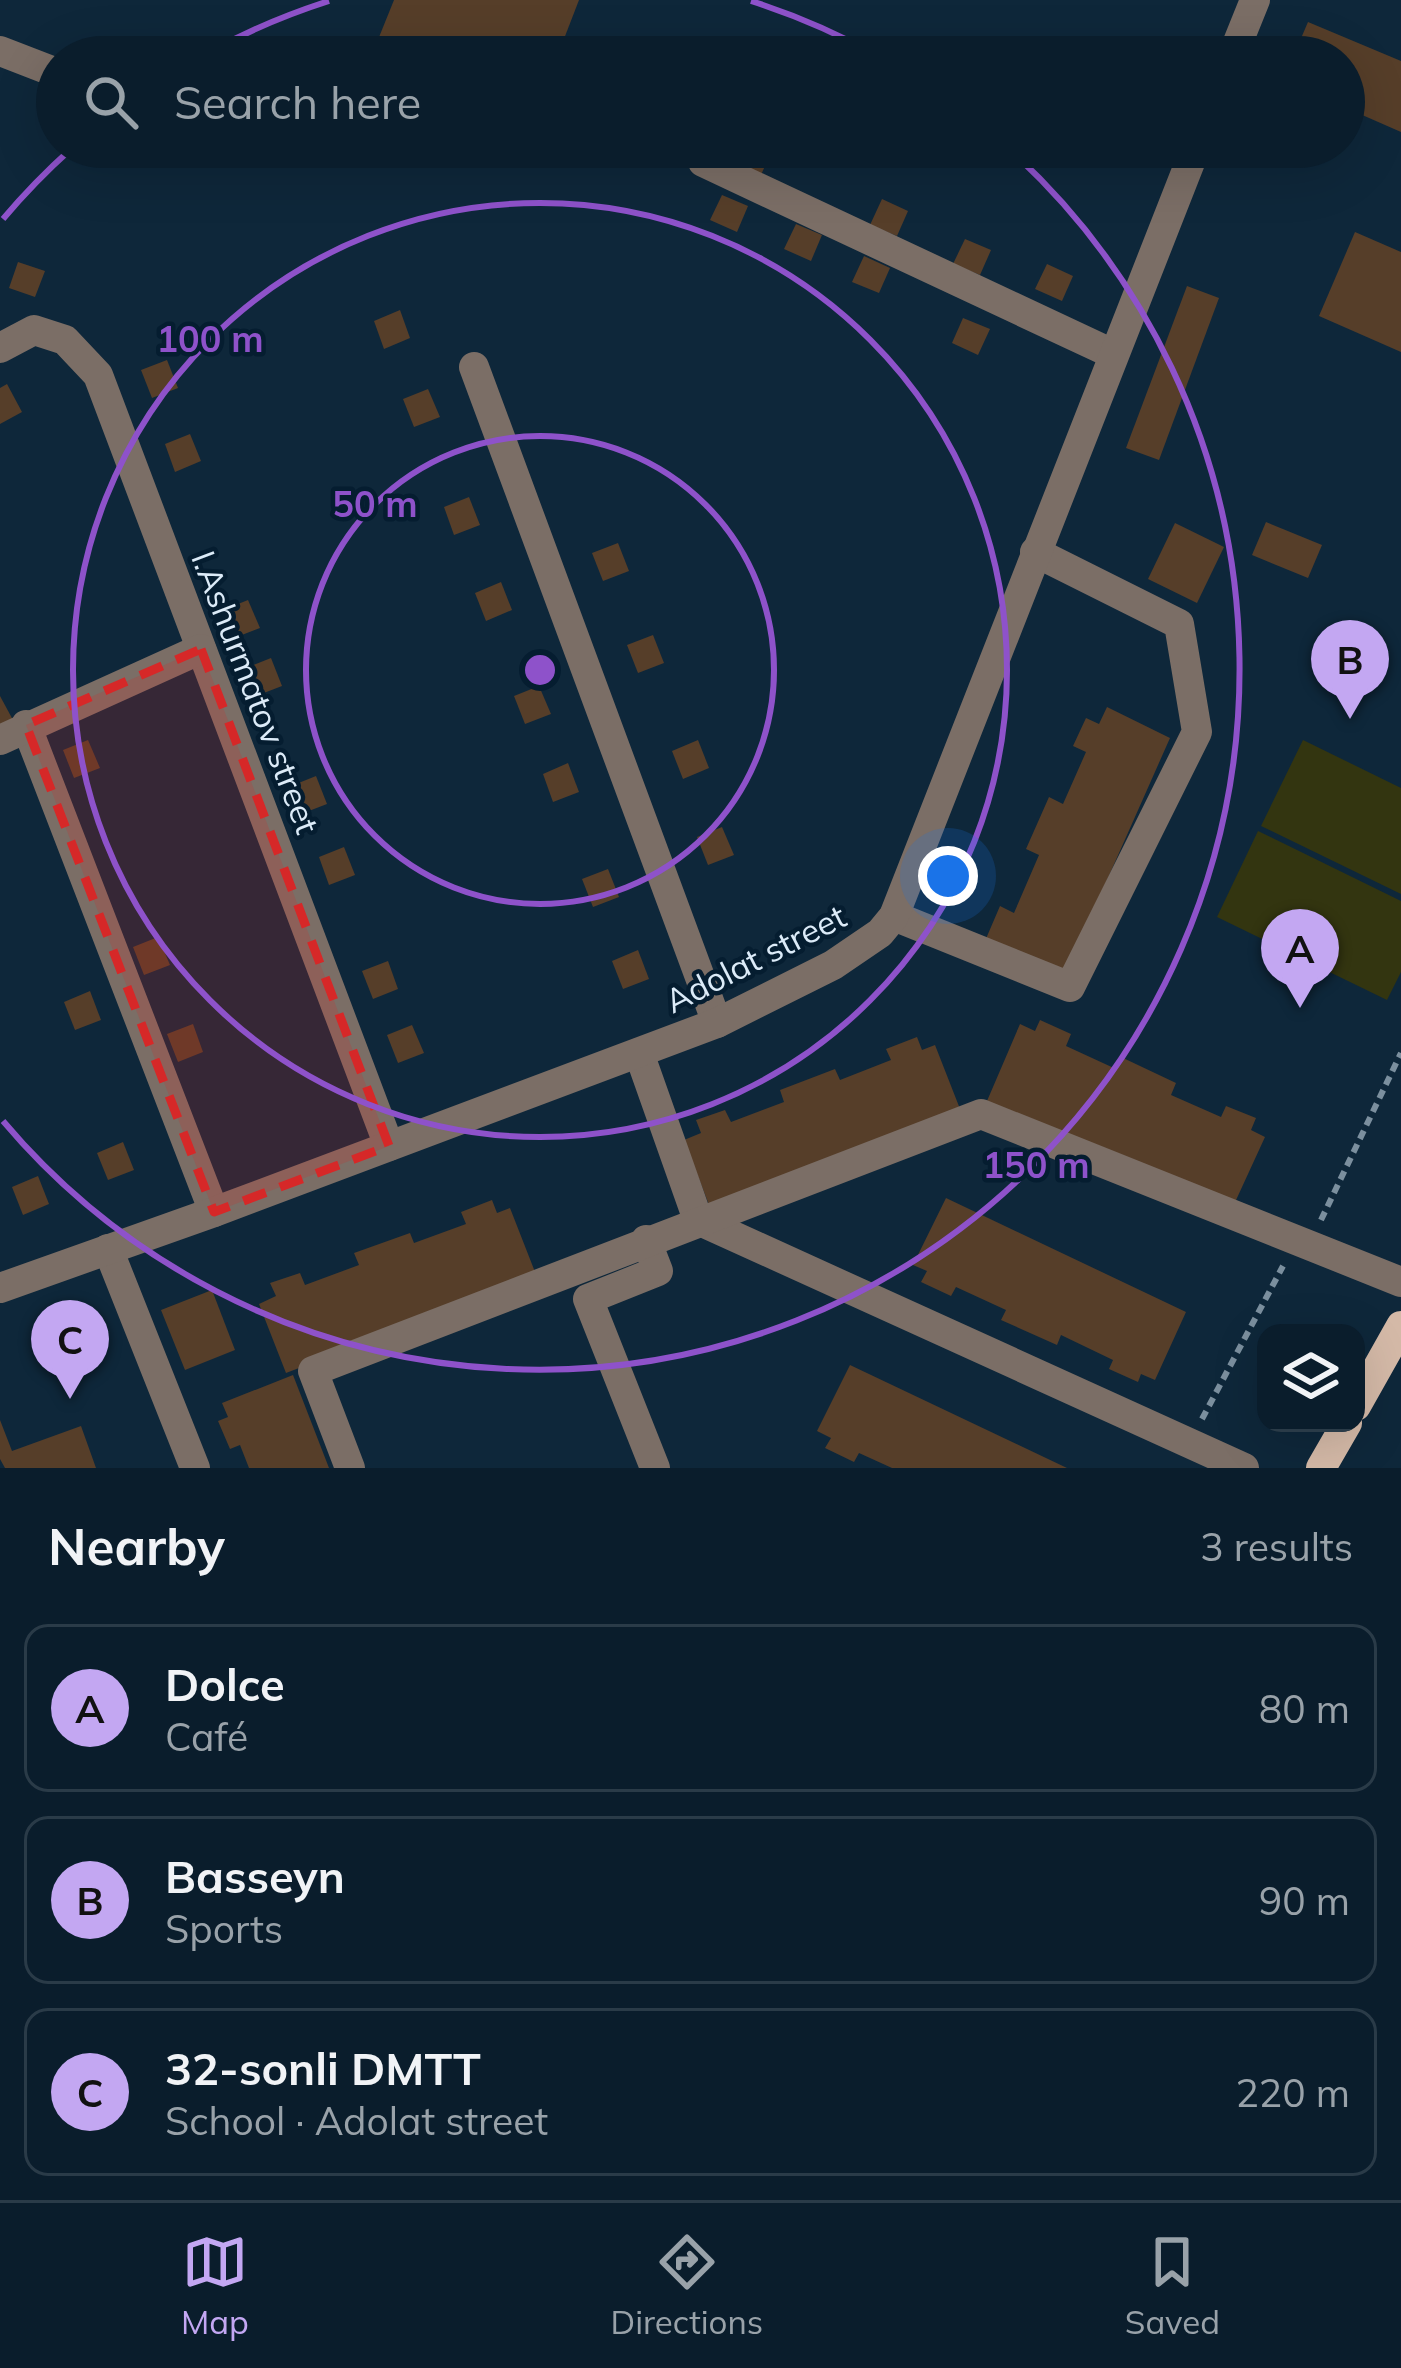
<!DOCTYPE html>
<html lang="en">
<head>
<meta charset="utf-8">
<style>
	:root { --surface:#0a1d2c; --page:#132634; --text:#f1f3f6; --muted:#99a2a9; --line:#2a3b48; --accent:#c3a7f2 }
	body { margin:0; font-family:Mulish,sans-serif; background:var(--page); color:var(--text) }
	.controls { position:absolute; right:36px; bottom:36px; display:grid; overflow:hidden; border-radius:24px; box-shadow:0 12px 48px #0002 }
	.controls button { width:108px; height:108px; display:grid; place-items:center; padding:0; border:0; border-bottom:3px solid var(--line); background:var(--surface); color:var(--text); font:60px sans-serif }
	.you { position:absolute; left:948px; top:876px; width:42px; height:42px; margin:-30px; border:9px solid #fff; border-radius:50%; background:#1a73e8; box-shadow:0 0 0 18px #1a73e833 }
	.badge { display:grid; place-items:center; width:78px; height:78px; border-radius:50%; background:var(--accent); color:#111; font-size:39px; font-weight:700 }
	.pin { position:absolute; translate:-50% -99px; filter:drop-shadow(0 3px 6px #0008) }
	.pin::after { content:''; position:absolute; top:63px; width:42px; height:36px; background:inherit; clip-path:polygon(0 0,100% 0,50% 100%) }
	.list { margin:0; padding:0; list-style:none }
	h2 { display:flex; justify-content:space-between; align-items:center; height:156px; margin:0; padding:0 48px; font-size:51px }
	h2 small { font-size:39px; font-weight:400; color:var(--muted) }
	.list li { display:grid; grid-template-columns:78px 1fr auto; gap:36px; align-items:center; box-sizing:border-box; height:168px; margin:0 24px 24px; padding:0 24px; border:3px solid var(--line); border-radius:24px }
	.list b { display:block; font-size:45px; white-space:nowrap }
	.list p { margin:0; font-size:39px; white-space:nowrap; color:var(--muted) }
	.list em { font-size:39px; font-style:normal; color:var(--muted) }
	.icon { flex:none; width:66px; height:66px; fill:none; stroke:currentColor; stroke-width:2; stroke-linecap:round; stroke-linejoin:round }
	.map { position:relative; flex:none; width:1401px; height:1468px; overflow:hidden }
	.search { position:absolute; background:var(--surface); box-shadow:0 12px 48px #0002; left:36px; right:36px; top:36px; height:132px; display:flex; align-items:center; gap:30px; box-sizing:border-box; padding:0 42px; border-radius:66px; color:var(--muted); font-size:45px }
	.sheet { height:732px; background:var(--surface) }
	nav { display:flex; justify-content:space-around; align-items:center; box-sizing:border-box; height:168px; border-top:3px solid var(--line); background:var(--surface); font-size:33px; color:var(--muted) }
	nav a { display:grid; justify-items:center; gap:6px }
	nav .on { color:var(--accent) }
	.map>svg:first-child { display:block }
	.green { fill:#333510 }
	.building { fill:#563e29 }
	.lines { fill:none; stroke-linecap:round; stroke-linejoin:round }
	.path { stroke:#7b8f9e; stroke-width:6; stroke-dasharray:9 6; stroke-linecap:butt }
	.minor { stroke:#7b6e66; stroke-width:30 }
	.major { stroke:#d4b9a7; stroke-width:30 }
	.marked { fill:#d62828; fill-opacity:0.2; stroke:#d62828; stroke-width:9; stroke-dasharray:24 15; stroke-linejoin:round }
	.ring { fill:none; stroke:#8e52ca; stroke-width:6 }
	.labels { text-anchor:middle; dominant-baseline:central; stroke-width:9; stroke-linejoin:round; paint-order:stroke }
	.street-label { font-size:33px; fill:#dcebf8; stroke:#051d30 }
	.centre { fill:#8e52ca; stroke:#051d30; stroke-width:6 }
	.ring-label { font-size:36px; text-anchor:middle; font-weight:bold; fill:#8e52ca; stroke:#051d30; stroke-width:9; stroke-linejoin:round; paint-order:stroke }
</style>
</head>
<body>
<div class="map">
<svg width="1401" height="1468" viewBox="0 0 1401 1468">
	<rect width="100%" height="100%" fill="#0e273a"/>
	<g class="green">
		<path d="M1303,740L1401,788V894L1261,826Z"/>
		<path d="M1258,831L1401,901V972L1387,1000L1217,917Z"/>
	</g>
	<g class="building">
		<path d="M394,0H579L557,57H371Z"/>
		<path d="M1308,22L1401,61V132L1344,107V57H1293Z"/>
		<path d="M742,147L772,150L761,175L734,164Z"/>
		<path d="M722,195L748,206L737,232L710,220Z"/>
		<path d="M882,199L908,211L897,236L870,225Z"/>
		<path d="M796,224L822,235L811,261L784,249Z"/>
		<path d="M1355,232L1401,252V352L1319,316Z"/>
		<path d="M965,239L991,250L980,275L953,264Z"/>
		<path d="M864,256L890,268L879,293L852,282Z"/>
		<path d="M18,262L45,271L35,297L9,288Z"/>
		<path d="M1047,264L1073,276L1062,301L1035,289Z"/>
		<path d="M1187,286L1219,298L1159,460L1126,448Z"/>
		<path d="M400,310L410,338L384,349L374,321Z"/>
		<path d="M963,318L990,329L978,355L952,343Z"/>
		<path d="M167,360L178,388L152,398L141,370Z"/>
		<path d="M7,384L22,412L0,424V388Z"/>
		<path d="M428,389L440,417L414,427L403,399Z"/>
		<path d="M190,434L201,461L175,472L165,444Z"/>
		<path d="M469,497L480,525L454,535L444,507Z"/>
		<path d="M1266,522L1322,545L1308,578L1252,555Z"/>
		<path d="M1175,523L1224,547L1197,603L1148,579Z"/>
		<path d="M618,543L629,571L603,581L592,553Z"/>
		<path d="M501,582L512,610L486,621L475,593Z"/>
		<path d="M248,600L260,628L234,638L223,610Z"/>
		<path d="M653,635L664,663L638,673L627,645Z"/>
		<path d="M271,658L282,686L256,696L246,668Z"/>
		<path d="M539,686L551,714L525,724L514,696Z"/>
		<path d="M0,696L13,720L0,727Z"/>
		<path d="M1107,707L1170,738L1064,977L985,941L1000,906L1014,913L1039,855L1026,849L1049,797L1063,804L1086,752L1073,746L1086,718L1099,724Z"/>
		<path d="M88,740L100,768L74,778L63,750Z"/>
		<path d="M698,740L709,768L683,779L672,751Z"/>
		<path d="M568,763L579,792L553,802L543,774Z"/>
		<path d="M316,776L327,804L301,814L291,786Z"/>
		<path d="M722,827L734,855L708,865L697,837Z"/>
		<path d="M344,847L355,875L329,885L319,857Z"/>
		<path d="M608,869L619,897L593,907L582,879Z"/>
		<path d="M158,937L170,965L144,975L133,947Z"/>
		<path d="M638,950L649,979L623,989L612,961Z"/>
		<path d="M388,961L398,989L373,999L362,971Z"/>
		<path d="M90,991L101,1020L75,1030L64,1002Z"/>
		<path d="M1040,1020L1071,1034L1066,1046L1116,1069L1121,1057L1176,1083L1171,1095L1221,1117L1226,1106L1256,1118L1251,1130L1265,1137L1231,1211L987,1101L1020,1024L1035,1031Z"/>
		<path d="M193,1024L203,1052L178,1062L167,1034Z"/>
		<path d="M412,1025L424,1053L398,1063L387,1035Z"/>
		<path d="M917,1037L922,1050L935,1045L962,1114L711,1210L684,1140L701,1133L696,1120L725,1110L731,1122L784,1102L780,1090L835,1069L840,1080L891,1060L886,1049Z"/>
		<path d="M123,1142L134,1170L108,1180L97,1153Z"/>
		<path d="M38,1176L49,1204L23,1215L12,1187Z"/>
		<path d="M946,1198L1186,1312L1155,1380L1141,1374L1138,1382L1109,1369L1113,1360L1061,1335L1057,1345L1001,1320L1006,1310L956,1287L951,1296L921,1282L927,1271L913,1265Z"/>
		<path d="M492,1200L497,1213L510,1208L537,1277L286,1373L259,1304L276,1296L270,1283L300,1273L305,1285L359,1265L354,1253L410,1233L414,1243L466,1224L461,1212Z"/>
		<path d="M212,1290L235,1350L185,1370L161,1310Z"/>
		<path d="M850,1365L1067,1468H892L859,1453L854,1462L825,1448L831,1438L817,1431Z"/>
		<path d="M293,1375L329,1468H249L240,1445L230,1449L218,1421L228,1417L222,1403Z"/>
		<path d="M0,1420L12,1451L81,1426L96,1468H5L0,1459Z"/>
	</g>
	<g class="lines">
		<g class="path">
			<path d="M1321,1220L1401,1053"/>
			<path d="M1202,1419L1283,1266"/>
		</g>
		<g class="minor">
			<path d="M0,51L57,73"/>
			<path d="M1232,57L1255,0"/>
			<path d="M703,162L1113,354"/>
			<path d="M0,348L34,330L65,340L98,375L389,1146"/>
			<path d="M474,367L717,1023"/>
			<path d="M26,725L214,1212"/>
			<path d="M0,740L201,649"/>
			<path d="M894,916L1070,987L1197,732L1179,624L1035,552"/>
			<path d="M639,1053L698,1220L1244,1468"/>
			<path d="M646,1240L658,1271L588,1299L655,1468"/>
			<path d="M108,1249L195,1468"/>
			<path d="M0,1288L214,1212L717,1023L833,965L880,933L894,916L1196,147"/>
			<path d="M350,1468L313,1371L981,1114L1401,1282"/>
		</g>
		<g class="major">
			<path d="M1356,1406L1401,1326"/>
			<path d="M1321,1468L1347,1423"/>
		</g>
	</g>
	<path class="marked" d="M201,649L389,1146L214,1212L26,725Z"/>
	<g class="ring">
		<circle cx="540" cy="670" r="234"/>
		<circle cx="540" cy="670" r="467"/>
		<path d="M3 219A701 701 0 0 1 71 149M200 57A701 701 0 0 1 329 1M751 1A701 701 0 0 1 880 57M1009 149A701 701 0 1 1 3 1121"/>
	</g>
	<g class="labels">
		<g class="street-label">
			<text transform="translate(256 692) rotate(69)">I.Ashurmatov street</text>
			<text transform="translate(755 958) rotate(-27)">Adolat street</text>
		</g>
	</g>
	<circle cx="540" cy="670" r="18" class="centre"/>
	<g class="ring-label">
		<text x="210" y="352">100 m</text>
		<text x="375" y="517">50 m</text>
		<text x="1036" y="1178">150 m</text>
	</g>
</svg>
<div class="controls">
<button><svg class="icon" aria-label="layers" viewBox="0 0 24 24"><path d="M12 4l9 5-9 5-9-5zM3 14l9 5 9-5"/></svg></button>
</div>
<div class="you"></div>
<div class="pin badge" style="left:1300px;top:1008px">A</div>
<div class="pin badge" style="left:1350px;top:719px">B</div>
<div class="pin badge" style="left:70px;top:1399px">C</div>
<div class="search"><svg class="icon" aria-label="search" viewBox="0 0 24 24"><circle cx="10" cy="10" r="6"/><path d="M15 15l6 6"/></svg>Search here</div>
</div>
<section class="sheet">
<h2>Nearby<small>3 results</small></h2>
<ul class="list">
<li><span class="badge">A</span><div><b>Dolce</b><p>Café</p></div><em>80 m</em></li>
<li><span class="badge">B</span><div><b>Basseyn</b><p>Sports</p></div><em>90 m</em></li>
<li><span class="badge">C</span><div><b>32-sonli DMTT</b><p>School · Adolat street</p></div><em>220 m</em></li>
</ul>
</section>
<nav>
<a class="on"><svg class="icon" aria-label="map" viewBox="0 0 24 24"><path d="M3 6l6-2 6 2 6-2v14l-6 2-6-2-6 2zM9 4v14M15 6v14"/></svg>Map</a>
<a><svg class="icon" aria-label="directions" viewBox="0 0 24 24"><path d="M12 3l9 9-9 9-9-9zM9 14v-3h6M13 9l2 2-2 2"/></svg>Directions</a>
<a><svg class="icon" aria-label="saved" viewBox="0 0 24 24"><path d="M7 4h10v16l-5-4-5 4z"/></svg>Saved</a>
</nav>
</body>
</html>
